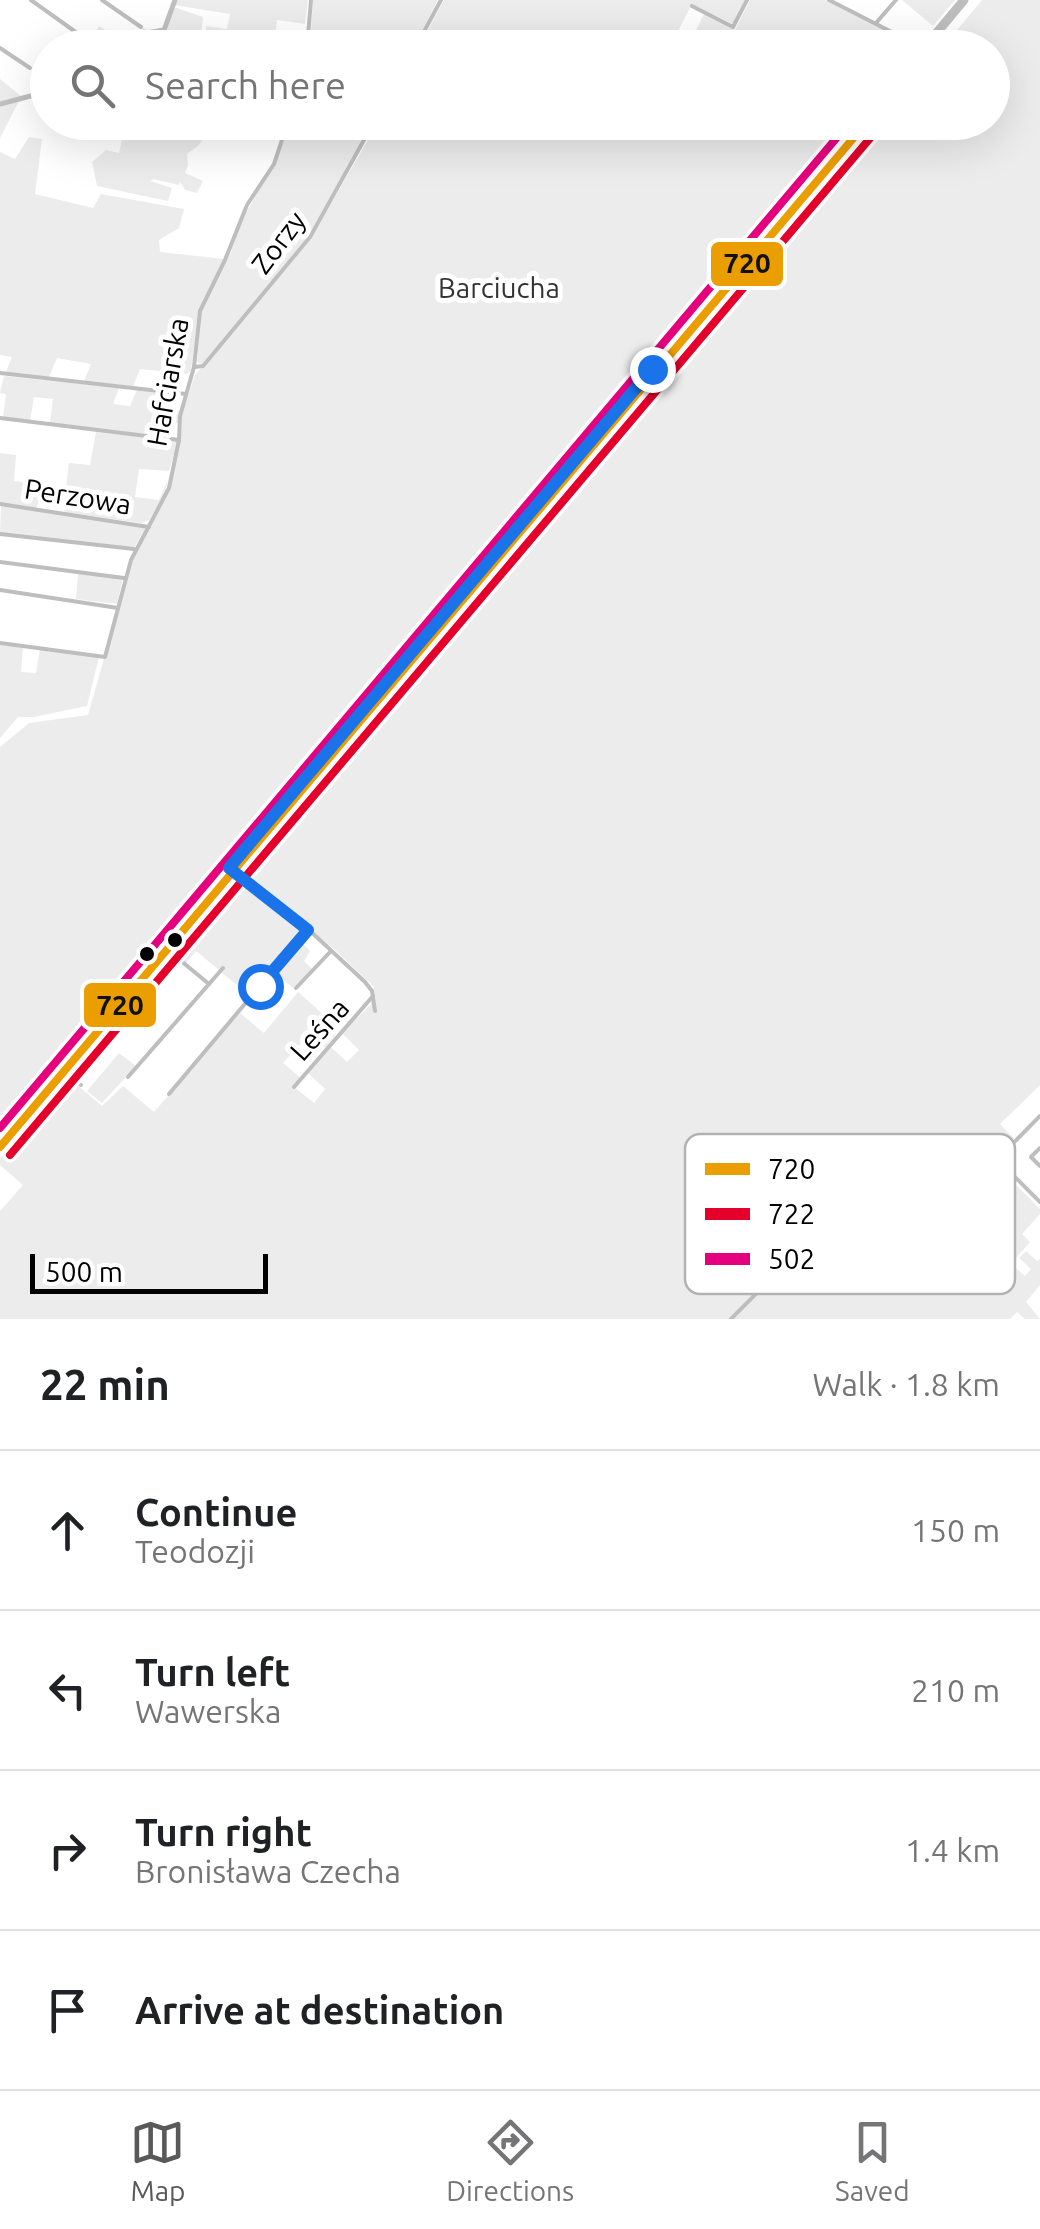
<!DOCTYPE html>
<html lang="en">
<head>
<meta charset="utf-8">
<style>
	:root { --surface:#fff; --page:#f6f6f6; --text:#202124; --muted:#757577; --line:#e0e0e0; --accent:#595959 }
	body { margin:0; font-family:Ubuntu,sans-serif; background:var(--page); color:var(--text) }
	.scale { position:absolute; left:30px; bottom:25px; width:238px; box-sizing:border-box; padding-left:10px; border:5px solid #000; border-top:0; font-size:28px; line-height:35px; white-space:nowrap; color:#000; -webkit-text-stroke:8px #fff; paint-order:stroke }
	.stop { position:absolute; width:30px; height:30px; margin:-22px; border:8px solid #1a73e8; border-radius:50%; background:#fff }
	.stop.end { background:#1a73e8; border-color:#fff; box-shadow:0 2px 10px #0008 }
	.list { margin:0; padding:0; list-style:none }
	h2 { display:flex; justify-content:space-between; align-items:center; height:130px; margin:0; padding:0 40px; font-size:42px }
	h2 small { font-size:32px; font-weight:400; color:var(--muted) }
	.list li { display:grid; grid-template-columns:65px 1fr auto; gap:30px; align-items:center; box-sizing:border-box; height:160px; padding:0 40px; border-top:2px solid var(--line) }
	.list b { display:block; font-size:38px; white-space:nowrap }
	.list p { margin:0; font-size:32px; white-space:nowrap; color:var(--muted) }
	.list em { font-size:32px; font-style:normal; color:var(--muted) }
	.icon { flex:none; width:55px; height:55px; fill:none; stroke:currentColor; stroke-width:2; stroke-linecap:round; stroke-linejoin:round }
	.map { position:relative; flex:none; width:1040px; height:1319px; overflow:hidden }
	.search { position:absolute; background:var(--surface); box-shadow:0 10px 40px #0002; left:30px; right:30px; top:30px; height:110px; display:flex; align-items:center; gap:25px; box-sizing:border-box; padding:0 35px; border-radius:55px; color:var(--muted); font-size:38px }
	.sheet { height:770px; background:var(--surface) }
	nav { display:flex; justify-content:space-around; align-items:center; box-sizing:border-box; height:140px; border-top:2px solid var(--line); background:var(--surface); font-size:28px; color:var(--muted) }
	nav a { display:grid; justify-items:center; gap:5px }
	nav .on { color:var(--accent) }
	.map>svg:first-child { display:block }
	.green { fill:#ececec }
	.lines { fill:none; stroke-linecap:round; stroke-linejoin:round }
	.canal { stroke:#bfbfbf; stroke-width:5 }
	.minor { stroke:#bebebe; stroke-width:4 }
	.primary { stroke:#bebebe; stroke-width:9 }
	.bus-1-casing { stroke:#fff; stroke-width:15 }
	.bus-2-casing { stroke:#fff; stroke-width:15 }
	.bus-3-casing { stroke:#fff; stroke-width:15 }
	.bus-1 { stroke:#eb9e00; stroke-width:8 }
	.bus-2 { stroke:#e4002b; stroke-width:8 }
	.bus-3 { stroke:#e5007d; stroke-width:8 }
	.route { stroke:#1a73e8; stroke-width:12 }
	.bus-dot { fill:#000; stroke:#fff; stroke-width:4 }
	.labels { text-anchor:middle; dominant-baseline:central; stroke-width:10; stroke-linejoin:round; paint-order:stroke }
	.street-label { font-size:28px; fill:#000; stroke:#fff }
	.park-label { font-size:28px; fill:#333; stroke:#fff }
	.key { fill:#fff; stroke:#b2b2b2; stroke-width:2.5 }
	.key-label { font-size:28px; fill:#000 }
	.line-badge { stroke:#fff; stroke-width:4 }
	.pale-badge-label { font-size:28px; text-anchor:middle; font-weight:bold; fill:#111 }
</style>
</head>
<body>
<div class="map">
<svg width="1040" height="1319" viewBox="0 0 1040 1319">
	<rect width="100%" height="100%" fill="#fff"/>
	<g class="green">
		<path d="M174,0H308L305,24L277,20L275,37L304,41L303,47H249L251,36L239,35L237,47H204L206,26L227,29L230,14L174,5Z"/>
		<path d="M313,0H438L413,47L310,48Z"/>
		<path d="M444,0H745L733,24L692,4L676,35L690,42L704,14L735,30L750,0H825L916,46L418,48Z"/>
		<path d="M902,0H955L933,26Z"/>
		<path d="M982,0H1040V1085L1000,1124L1014,1138L951,1205L969,1222L1011,1180L1040,1209V1214L1022,1234L1030,1242L1011,1264L1025,1276L1031,1269L1019,1258L1026,1251L1037,1261L1040,1259V1285L1026,1302L1040,1319H1025L1017,1312L1010,1319H734L878,1174L889,1184L897,1181L913,1158L901,1146L730,1319H0V1211L23,1185L0,1165V1158L68,1077L102,1106L123,1086L154,1112L240,1013L264,1033L298,992L324,1015L319,1021L336,1034L325,1048L307,1036L283,1063L301,1078L294,1087L314,1103L325,1089L308,1073L331,1047L347,1062L359,1050L342,1033L371,1004L374,987L334,949L242,876L280,830L282,820L878,123L992,122V48L943,47Z"/>
		<path d="M171,6L203,17L200,47H183L184,37C173,35 162,32 151,34C130,36 110,54 91,41L99,26L119,39L144,32L142,27L151,32L163,30Z"/>
		<path d="M0,79L22,97L39,92L47,84L48,96L39,95L19,101L0,138Z"/>
		<path d="M126,122H235V123L233,134L208,132L199,145L187,154L188,165L185,173L203,181L197,193L185,190L180,182L178,185L154,179L150,181L172,188L168,201L97,186L92,162L106,150L119,153Z"/>
		<path d="M291,123H372L308,236L202,364L197,362L201,312L231,252L240,223L274,164Z"/>
		<path d="M378,123H852L244,840L228,859L229,862L77,1042H72L6,1122L0,1117V747L29,723L88,715L132,560L169,491L181,416L195,375L309,241Z"/>
		<path d="M29,137L42,139L35,194L93,208L101,194L184,209L179,228L159,240L160,252L224,259L198,313L191,371L187,374L140,369L133,386L84,381L91,364L57,358L49,377L6,372L12,357L0,355V152L15,159Z"/>
		<path d="M4,376L119,388L113,404L130,406L137,390L167,394L161,409L180,411L179,422L173,425L162,424L161,432L172,438L161,436L160,425L149,422L144,434L50,423L53,399L34,397L30,421L3,417L6,394L0,393Z"/>
		<path d="M96,432L178,441L169,471L139,469L135,497L159,500L168,480L165,493L149,520L141,523L64,512L75,490L66,488L69,463L90,465Z"/>
		<path d="M0,453L16,455L14,481L48,485L36,508L0,503Z"/>
		<path d="M1,506L146,527L134,548L0,533Z"/>
		<path d="M78,573L123,578L117,604L76,599Z"/>
		<path d="M0,645L23,647L21,672L36,673L40,649L99,657L87,706L34,717H18L0,738Z"/>
		<path d="M234,877L306,930L259,985L247,975L238,986L222,973L223,967L219,970L196,951L186,963L172,951Z"/>
		<path d="M301,942L310,951L304,961L312,969L293,988L275,972Z"/>
		<path d="M119,1053L136,1066L102,1103L87,1091Z"/>
	</g>
	<g class="lines">
		<g class="canal">
			<path d="M108,48L134,35L164,30L175,0"/>
			<path d="M0,104L38,94L48,87"/>
		</g>
		<g class="minor">
			<path d="M31,0L98,48"/>
			<path d="M102,0L141,27"/>
			<path d="M829,0L923,48"/>
			<path d="M692,6L733,27L747,0"/>
			<path d="M876,23L896,0"/>
			<path d="M0,48L30,68"/>
			<path d="M307,48L311,0"/>
			<path d="M415,48L441,0"/>
			<path d="M194,367L203,366L310,237L374,122"/>
			<path d="M0,373L186,394"/>
			<path d="M0,418L179,440"/>
			<path d="M0,504L149,527"/>
			<path d="M0,534L134,549"/>
			<path d="M0,562L124,578"/>
			<path d="M0,590L118,608"/>
			<path d="M0,643L105,657L131,560L169,488L179,440L180,416L194,367L200,311L225,260L247,205L274,164L288,122"/>
			<path d="M229,869L308,929L365,982L372,991L375,1011"/>
			<path d="M163,946L209,984"/>
			<path d="M296,988L330,952"/>
			<path d="M64,1071L81,1085"/>
			<path d="M128,1077L223,968"/>
			<path d="M294,1087L373,996"/>
			<path d="M169,1094L308,929"/>
			<path d="M1040,1148L1031,1157L1040,1166"/>
			<path d="M997,1159L1040,1202"/>
			<path d="M958,1199L1040,1116"/>
			<path d="M731,1319L889,1160"/>
		</g>
		<g class="primary">
			<path d="M924,48L964,0"/>
			<path d="M0,1147L867,122"/>
		</g>
		<g class="bus-1-casing">
			<path id="bus-1" d="M0,1147L867,122"/>
		</g>
		<g class="bus-2-casing">
			<path id="bus-2" d="M10,1155L877,130"/>
		</g>
		<g class="bus-3-casing">
			<path id="bus-3" d="M0,1128L850,122"/>
		</g>
		<use href="#bus-1" class="bus-1"/>
		<use href="#bus-2" class="bus-2"/>
		<use href="#bus-3" class="bus-3"/>
	</g>
	<g class="lines">
		<path class="route" d="M260,986L308,930L229,868L652,369"/>
	</g>
	<g class="bus-dot">
		<circle cx="175" cy="940" r="9"/>
		<circle cx="147" cy="954" r="9"/>
	</g>
	<g class="labels">
		<g class="street-label">
			<text transform="translate(278 242) rotate(-53)">Zorzy</text>
			<text transform="translate(167 382) rotate(-80)">Hafciarska</text>
			<text transform="translate(78 496) rotate(9)">Perzowa</text>
			<text transform="translate(319 1029) rotate(-48)">Leśna</text>
		</g>
		<g class="park-label">
			<text x="499" y="287">Barciucha</text>
		</g>
	</g>
	<rect x="685" y="1134" width="330" height="160" rx="15" class="key"/>
	<rect x="705" y="1163" width="45" height="12" fill="#eb9e00"/>
	<rect x="705" y="1208" width="45" height="12" fill="#e4002b"/>
	<rect x="705" y="1253" width="45" height="12" fill="#e5007d"/>
	<g class="key-label">
		<text x="768" y="1179">720</text>
		<text x="768" y="1224">722</text>
		<text x="768" y="1269">502</text>
	</g>
	<g class="line-badge">
		<rect x="709" y="240" width="76" height="48" rx="10" fill="#eb9e00"/>
		<rect x="82" y="981" width="76" height="48" rx="10" fill="#eb9e00"/>
	</g>
	<g class="pale-badge-label">
		<text x="747" y="273">720</text>
		<text x="120" y="1015">720</text>
	</g>
</svg>
<div class="scale">500 m</div>
<div class="stop" style="left:260px;top:986px"></div>
<div class="stop end" style="left:652px;top:369px"></div>
<div class="search"><svg class="icon" aria-label="search" viewBox="0 0 24 24"><circle cx="10" cy="10" r="6"/><path d="M15 15l6 6"/></svg>Search here</div>
</div>
<section class="sheet">
<h2>22 min<small>Walk · 1.8 km</small></h2>
<ul class="list">
<li><svg class="icon" aria-label="ahead" viewBox="0 0 24 24"><path d="M12 20V5M6 11l6-6 6 6"/></svg><div><b>Continue</b><p>Teodozji</p></div><em>150 m</em></li>
<li><svg class="icon" aria-label="left" viewBox="0 0 24 24"><path d="M17 20v-9H6M10 6l-5 5 5 5"/></svg><div><b>Turn left</b><p>Wawerska</p></div><em>210 m</em></li>
<li><svg class="icon" aria-label="right" viewBox="0 0 24 24"><path d="M7 20v-9h11M14 6l5 5-5 5"/></svg><div><b>Turn right</b><p>Bronisława Czecha</p></div><em>1.4 km</em></li>
<li><svg class="icon" aria-label="arrive" viewBox="0 0 24 24"><path d="M6 21V4h12l-3 4 3 4H6"/></svg><div><b>Arrive at destination</b></div></li>
</ul>
</section>
<nav>
<a class="on"><svg class="icon" aria-label="map" viewBox="0 0 24 24"><path d="M3 6l6-2 6 2 6-2v14l-6 2-6-2-6 2zM9 4v14M15 6v14"/></svg>Map</a>
<a><svg class="icon" aria-label="directions" viewBox="0 0 24 24"><path d="M12 3l9 9-9 9-9-9zM9 14v-3h6M13 9l2 2-2 2"/></svg>Directions</a>
<a><svg class="icon" aria-label="saved" viewBox="0 0 24 24"><path d="M7 4h10v16l-5-4-5 4z"/></svg>Saved</a>
</nav>
</body>
</html>
